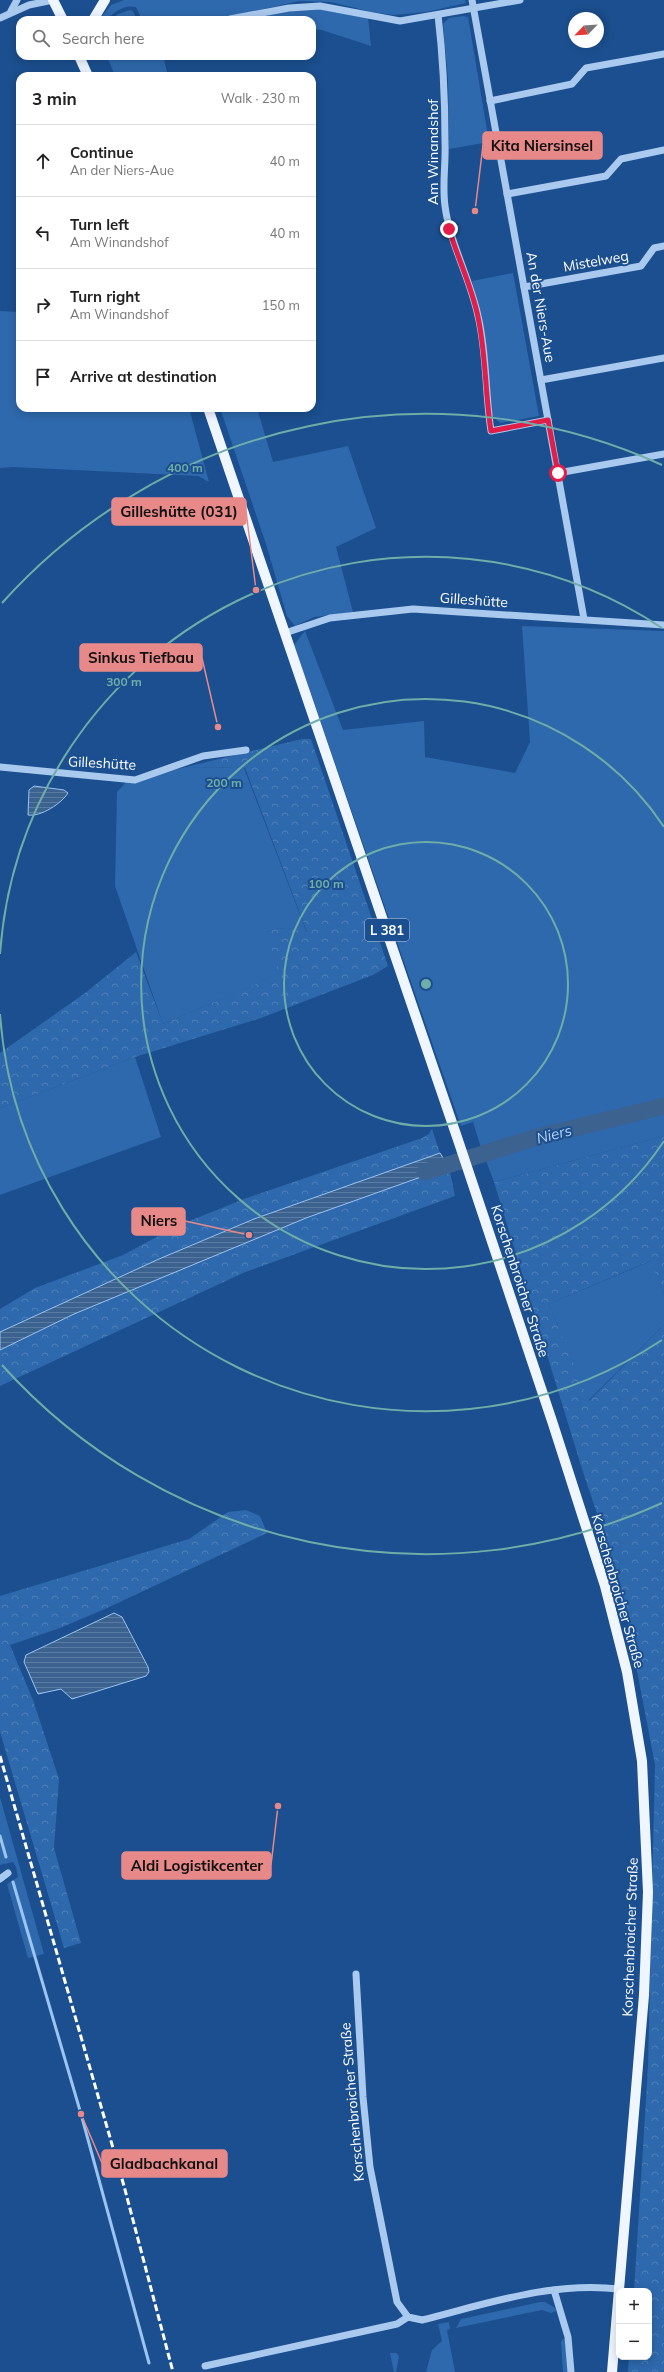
<!DOCTYPE html>
<html lang="en">
<head>
<meta charset="utf-8">
<style>
	:root { --surface:#fff; --page:#f6f6f6; --text:#222; --muted:#767676; --line:#e0e0e0 }
	body { margin:0; font-family:Mulish,sans-serif; background:var(--page); color:var(--text) }
	.controls { position:absolute; right:12px; bottom:12px; display:grid; overflow:hidden; border-radius:8px; box-shadow:0 2px 10px #0003 }
	.controls button { width:36px; height:36px; display:grid; place-items:center; padding:0; border:0; border-bottom:1px solid var(--line); background:var(--surface); color:var(--text); font:20px sans-serif }
	.compass { position:absolute; left:568px; top:12px; width:36px; height:36px; border-radius:50%; background:var(--surface); box-shadow:0 2px 10px #0003; rotate:245deg }
	.stop { position:absolute; width:12px; height:12px; margin:-9px; border:3px solid #e11d48; border-radius:50%; background:#fff }
	.stop.end { background:#e11d48; border-color:#fff; box-shadow:0 1px 4px #0008 }
	.list { margin:0; padding:0; list-style:none }
	h2 { display:flex; justify-content:space-between; align-items:center; height:52px; margin:0; padding:0 16px; font-size:17px }
	h2 small { font-size:13px; font-weight:400; color:var(--muted) }
	.list li { display:grid; grid-template-columns:26px 1fr auto; gap:12px; align-items:center; box-sizing:border-box; height:72px; padding:0 16px; border-top:1px solid var(--line) }
	.list b { display:block; font-size:15px; white-space:nowrap }
	.list p { margin:0; font-size:13px; white-space:nowrap; color:var(--muted) }
	.list em { font-size:13px; font-style:normal; color:var(--muted) }
	.icon { flex:none; width:22px; height:22px; fill:none; stroke:currentColor; stroke-width:2; stroke-linecap:round; stroke-linejoin:round }
	.map { position:relative; flex:none; width:664px; height:2372px; overflow:hidden }
	.search { position:absolute; background:var(--surface); box-shadow:0 2px 10px #0003; left:16px; top:16px; width:300px; height:44px; display:flex; align-items:center; gap:10px; box-sizing:border-box; padding:0 14px; border-radius:12px; color:var(--muted); font-size:15px }
	.panel { position:absolute; background:var(--surface); box-shadow:0 2px 10px #0003; left:16px; top:72px; width:300px; height:340px; border-radius:12px }
	.map>svg:first-child { display:block }
	.grass { fill:#2e69ad }
	.forest { fill:url(#forest-crowns) }
	.water { fill:url(#water-rules); stroke:#9cc4f0 }
	.lines { fill:none; stroke-linecap:round; stroke-linejoin:round }
	.stream { stroke:#9cc4f0; stroke-width:3 }
	.river { stroke:#3c6290; stroke-width:17 }
	.minor { stroke:#a9c9ee; stroke-width:7 }
	.major { stroke:#f0f6ff; stroke-width:10 }
	.rail { stroke:#fff; stroke-width:3; stroke-dasharray:7 3; stroke-linecap:butt }
	.route { stroke:#e11d48; stroke-width:5 }
	.ring { fill:none; stroke:#6fada8; stroke-width:2 }
	.labels { text-anchor:middle; dominant-baseline:central; stroke-width:4; stroke-linejoin:round; paint-order:stroke }
	.shield { fill:#1b4f8f; stroke:#bbcadd; stroke-width:1 }
	.shield-label { font-size:13px; font-weight:bold; fill:#fff }
	.street-label { font-size:14px; fill:#fff; stroke:#1b4f8f }
	.water-label { font-size:15px; font-style:italic; fill:#b5d3f5; stroke:#1b4f8f }
	.centre { fill:#6fada8; stroke:#1b4f8f; stroke-width:2 }
	.ring-label { font-size:12px; text-anchor:middle; font-weight:bold; fill:#6fada8; stroke:#1b4f8f; stroke-width:4; stroke-linejoin:round; paint-order:stroke }
	.leader { fill:none; stroke:#e88989; stroke-width:1.5 }
	.callout-dot { fill:#e88989; stroke:#1b4f8f; stroke-width:1.5 }
	.callout { fill:#e88989; stroke:#e88989; stroke-width:1.5 }
	.callout-label { font-size:15px; text-anchor:middle; font-weight:bold; fill:#111 }
</style>
</head>
<body>
<div class="map">
<svg width="664" height="2372" viewBox="0 0 664 2372">
	<defs>
		<pattern id="forest-crowns" width="20" height="18" patternUnits="userSpaceOnUse"><rect width="20" height="18" fill="#2e69ad"/><path d="M2 6a3 3 0 1 1 6 0M12 15a3 3 0 1 1 6 0" fill="none" stroke="#4d80b9"/></pattern>
		<pattern id="water-rules" width="6" height="5" patternUnits="userSpaceOnUse"><rect width="6" height="5" fill="#3c6290"/><path d="M0 2.5h6" fill="none" stroke="#597aa1"/></pattern>
	</defs>
	<rect width="100%" height="100%" fill="#1b4f8f"/>
	<g class="grass">
		<path d="M124,0H465L466,3L426,12L393,15L372,12L331,2L299,1L215,20H159L158,17L141,18L136,7C118,3 112,20 99,20L111,5Z"/>
		<path d="M312,8L368,17L371,46L322,30L312,29V20H237L254,16Z"/>
		<path d="M130,10L133,11L137,20H112L118,14Z"/>
		<path d="M463,16L468,17L489,142L449,149L448,79L443,24L449,18Z"/>
		<path d="M107,56H163L168,76H115Z"/>
		<path d="M513,273L539,416L500,423L492,415C488,370 485,326 472,281Z"/>
		<path d="M0,311L20,312V408H189L209,482L198,476L13,467L0,468Z"/>
		<path d="M220,408H257L273,462L348,446L376,528L336,547L353,612L314,617L295,626L287,616L266,544Z"/>
		<path d="M522,626L664,631V1099L481,1148L473,1122L461,1126L294,645L305,631L343,730L424,721L425,757L515,773L530,742Z"/>
		<path d="M186,767L244,768L307,933L279,928L267,932L280,974L163,1024L115,886L117,792L128,780Z"/>
		<path d="M135,1057L161,1137L0,1195V1108Z"/>
		<path d="M664,1111V1136L494,1182L485,1158Z"/>
		<path d="M651,1261L664,1294V1325L588,1401L549,1304Z"/>
		<path d="M0,1797L44,1954L28,1958L7,1884L18,1877L16,1867L13,1862L0,1865Z"/>
		<path d="M540,2302H545L555,2308L556,2311L551,2313L542,2310L456,2328L461,2319Z"/>
		<path d="M449,2322L450,2329L447,2330L455,2372H426L432,2350L442,2341L438,2324Z"/>
		<path d="M563,2339H565L569,2372H563L561,2342Z"/>
		<path d="M390,2353H396L399,2356L396,2372H394Z"/>
	</g>
	<g class="forest">
		<path d="M302,739H311L388,966L373,975L261,1018L135,1057L0,1108V1053L85,993L136,952L163,1024L279,974L266,932L279,928L307,932L245,768L186,767Z"/>
		<path d="M432,1129L440,1153L253,1219L159,1259L0,1332V1309L35,1288L123,1255L177,1226L244,1199L422,1138L429,1134Z"/>
		<path d="M664,1136V1294L650,1261L549,1304L589,1401L664,1325V2372H628L629,2357H649V2291H634L648,2067L655,1765L620,1582L582,1469L494,1182Z"/>
		<path d="M449,1167L455,1196L243,1273L0,1386V1350L74,1314L306,1218Z"/>
		<path d="M246,1510L260,1516L267,1533L105,1609L60,1628L10,1645L33,1700L59,1779L54,1848L81,1943L64,1948L0,1732V1596L189,1539L228,1512Z"/>
	</g>
	<g class="water">
		<path d="M34,786L64,790L68,793C62,803 41,817 28,815L29,790Z"/>
		<path d="M440,1153L449,1167L306,1218L74,1314L0,1350V1332L159,1259L254,1219Z"/>
		<path d="M114,1613L122,1617L148,1667L149,1672L146,1676L72,1699L61,1689L38,1694L24,1662L26,1655Z"/>
	</g>
	<g class="lines">
		<g class="stream">
			<path d="M0,1836L6,1857"/>
			<path d="M13,1882L81,2114L149,2363"/>
		</g>
		<path class="river" d="M425,1172L534,1138L664,1106"/>
		<g class="minor">
			<path d="M472,0L584,619"/>
			<path d="M11,11L17,0"/>
			<path d="M438,15C443,57 445,99 445,142C446,164 442,184 445,206C450,244 470,278 478,316C487,353 485,393 491,431L548,420"/>
			<path d="M0,18L29,5L53,0"/>
			<path d="M230,19L289,8L320,6L400,21L520,0"/>
			<path d="M490,101L572,84L586,68L664,54"/>
			<path d="M507,194L606,176L621,159L664,150"/>
			<path d="M524,287L641,266L654,248L664,246"/>
			<path d="M541,380L664,358"/>
			<path d="M558,473L664,454"/>
			<path d="M285,633L330,618L413,609L664,625"/>
			<path d="M0,767L135,780L203,756L246,750"/>
			<path d="M0,1879L8,1873"/>
			<path d="M356,1974L363,2097L370,2167L397,2302L408,2317L422,2320C486,2304 553,2281 619,2289"/>
			<path d="M554,2290L568,2337L571,2372"/>
			<path d="M205,2366L397,2324L408,2317"/>
		</g>
		<g class="major">
			<path d="M53,0L63,20"/>
			<path d="M93,20L105,0"/>
			<path d="M79,56L88,76"/>
			<path d="M208,408L459,1143L553,1424L605,1586L627,1672L642,1761L648,1892L644,1995L612,2372"/>
		</g>
		<path class="rail" d="M0,1756L124,2186L173,2372"/>
	</g>
	<g class="lines">
		<path class="route" d="M449,229C458,259 472,287 478,317C486,354 485,393 491,431L548,420L558,473"/>
	</g>
	<g class="ring">
		<circle cx="426" cy="984" r="142"/>
		<path d="M664 1141A285 285 0 1 1 664 827"/>
		<path d="M662 1340A427 427 0 0 1 0 1014M0 954A427 427 0 0 1 662 628"/>
		<path d="M662 1503A570 570 0 0 1 2 1365M2 603A570 570 0 0 1 662 465"/>
	</g>
	<g class="labels">
		<rect class="shield" x="365" y="919" width="44" height="22" rx="3"/>
		<g class="shield-label">
			<text x="387" y="930">L 381</text>
		</g>
		<g class="street-label">
			<text transform="translate(433 152) rotate(-90)">Am Winandshof</text>
			<text transform="translate(596 261) rotate(-10)">Mistelweg</text>
			<text transform="translate(541 307) rotate(80)">An der Niers-Aue</text>
			<text transform="translate(474 600) rotate(4)">Gilleshütte</text>
			<text transform="translate(102 763) rotate(3)">Gilleshütte</text>
			<text transform="translate(520 1281) rotate(72)">Korschenbroicher Straße</text>
			<text transform="translate(618 1591) rotate(74)">Korschenbroicher Straße</text>
			<text transform="translate(630 1937) rotate(-88)">Korschenbroicher Straße</text>
			<text transform="translate(352 2102) rotate(-95)">Korschenbroicher Straße</text>
		</g>
		<g class="water-label">
			<text transform="translate(554 1134) rotate(-14)">Niers</text>
		</g>
	</g>
	<circle cx="426" cy="984" r="6" class="centre"/>
	<g class="ring-label">
		<text x="185" y="472">400 m</text>
		<text x="124" y="686">300 m</text>
		<text x="224" y="787">200 m</text>
		<text x="326" y="888">100 m</text>
	</g>
	<path class="leader" d="M475 211L483 145M256 590L246 511M218 727L202 658M249 1235L185 1221M278 1806L271 1865M81 2114L102 2163"/>
	<g class="callout-dot">
		<circle cx="475" cy="211" r="4"/>
		<circle cx="256" cy="590" r="4"/>
		<circle cx="218" cy="727" r="4"/>
		<circle cx="249" cy="1235" r="4"/>
		<circle cx="278" cy="1806" r="4"/>
		<circle cx="81" cy="2114" r="4"/>
	</g>
	<g class="callout">
		<rect x="483" y="132" width="119" height="27" rx="4"/>
		<rect x="112" y="498" width="134" height="27" rx="4"/>
		<rect x="80" y="644" width="122" height="27" rx="4"/>
		<rect x="132" y="1208" width="53" height="27" rx="4"/>
		<rect x="122" y="1852" width="149" height="27" rx="4"/>
		<rect x="102" y="2150" width="125" height="27" rx="4"/>
	</g>
	<g class="callout-label">
		<text x="542" y="151">Kita Niersinsel</text>
		<text x="179" y="517">Gilleshütte (031)</text>
		<text x="141" y="663">Sinkus Tiefbau</text>
		<text x="159" y="1226">Niers</text>
		<text x="197" y="1871">Aldi Logistikcenter</text>
		<text x="164" y="2169">Gladbachkanal</text>
	</g>
</svg>
<div class="controls">
<button>+</button>
<button>−</button>
</div>
<svg class="compass" viewBox="-18 -18 36 36"><path d="M0-13l5 13h-10z" fill="#e53935"/><path d="M0 13l5-13h-10z" fill="#767676"/></svg>
<div class="stop" style="left:558px;top:473px"></div>
<div class="stop end" style="left:449px;top:229px"></div>
<div class="search"><svg class="icon" aria-label="search" viewBox="0 0 24 24"><circle cx="10" cy="10" r="6"/><path d="M15 15l6 6"/></svg>Search here</div>
<section class="panel">
<h2>3 min<small>Walk · 230 m</small></h2>
<ul class="list">
<li><svg class="icon" aria-label="ahead" viewBox="0 0 24 24"><path d="M12 20V5M6 11l6-6 6 6"/></svg><div><b>Continue</b><p>An der Niers-Aue</p></div><em>40 m</em></li>
<li><svg class="icon" aria-label="left" viewBox="0 0 24 24"><path d="M17 20v-9H6M10 6l-5 5 5 5"/></svg><div><b>Turn left</b><p>Am Winandshof</p></div><em>40 m</em></li>
<li><svg class="icon" aria-label="right" viewBox="0 0 24 24"><path d="M7 20v-9h11M14 6l5 5-5 5"/></svg><div><b>Turn right</b><p>Am Winandshof</p></div><em>150 m</em></li>
<li><svg class="icon" aria-label="arrive" viewBox="0 0 24 24"><path d="M6 21V4h12l-3 4 3 4H6"/></svg><div><b>Arrive at destination</b></div></li>
</ul>
</section>
</div>
</body>
</html>
